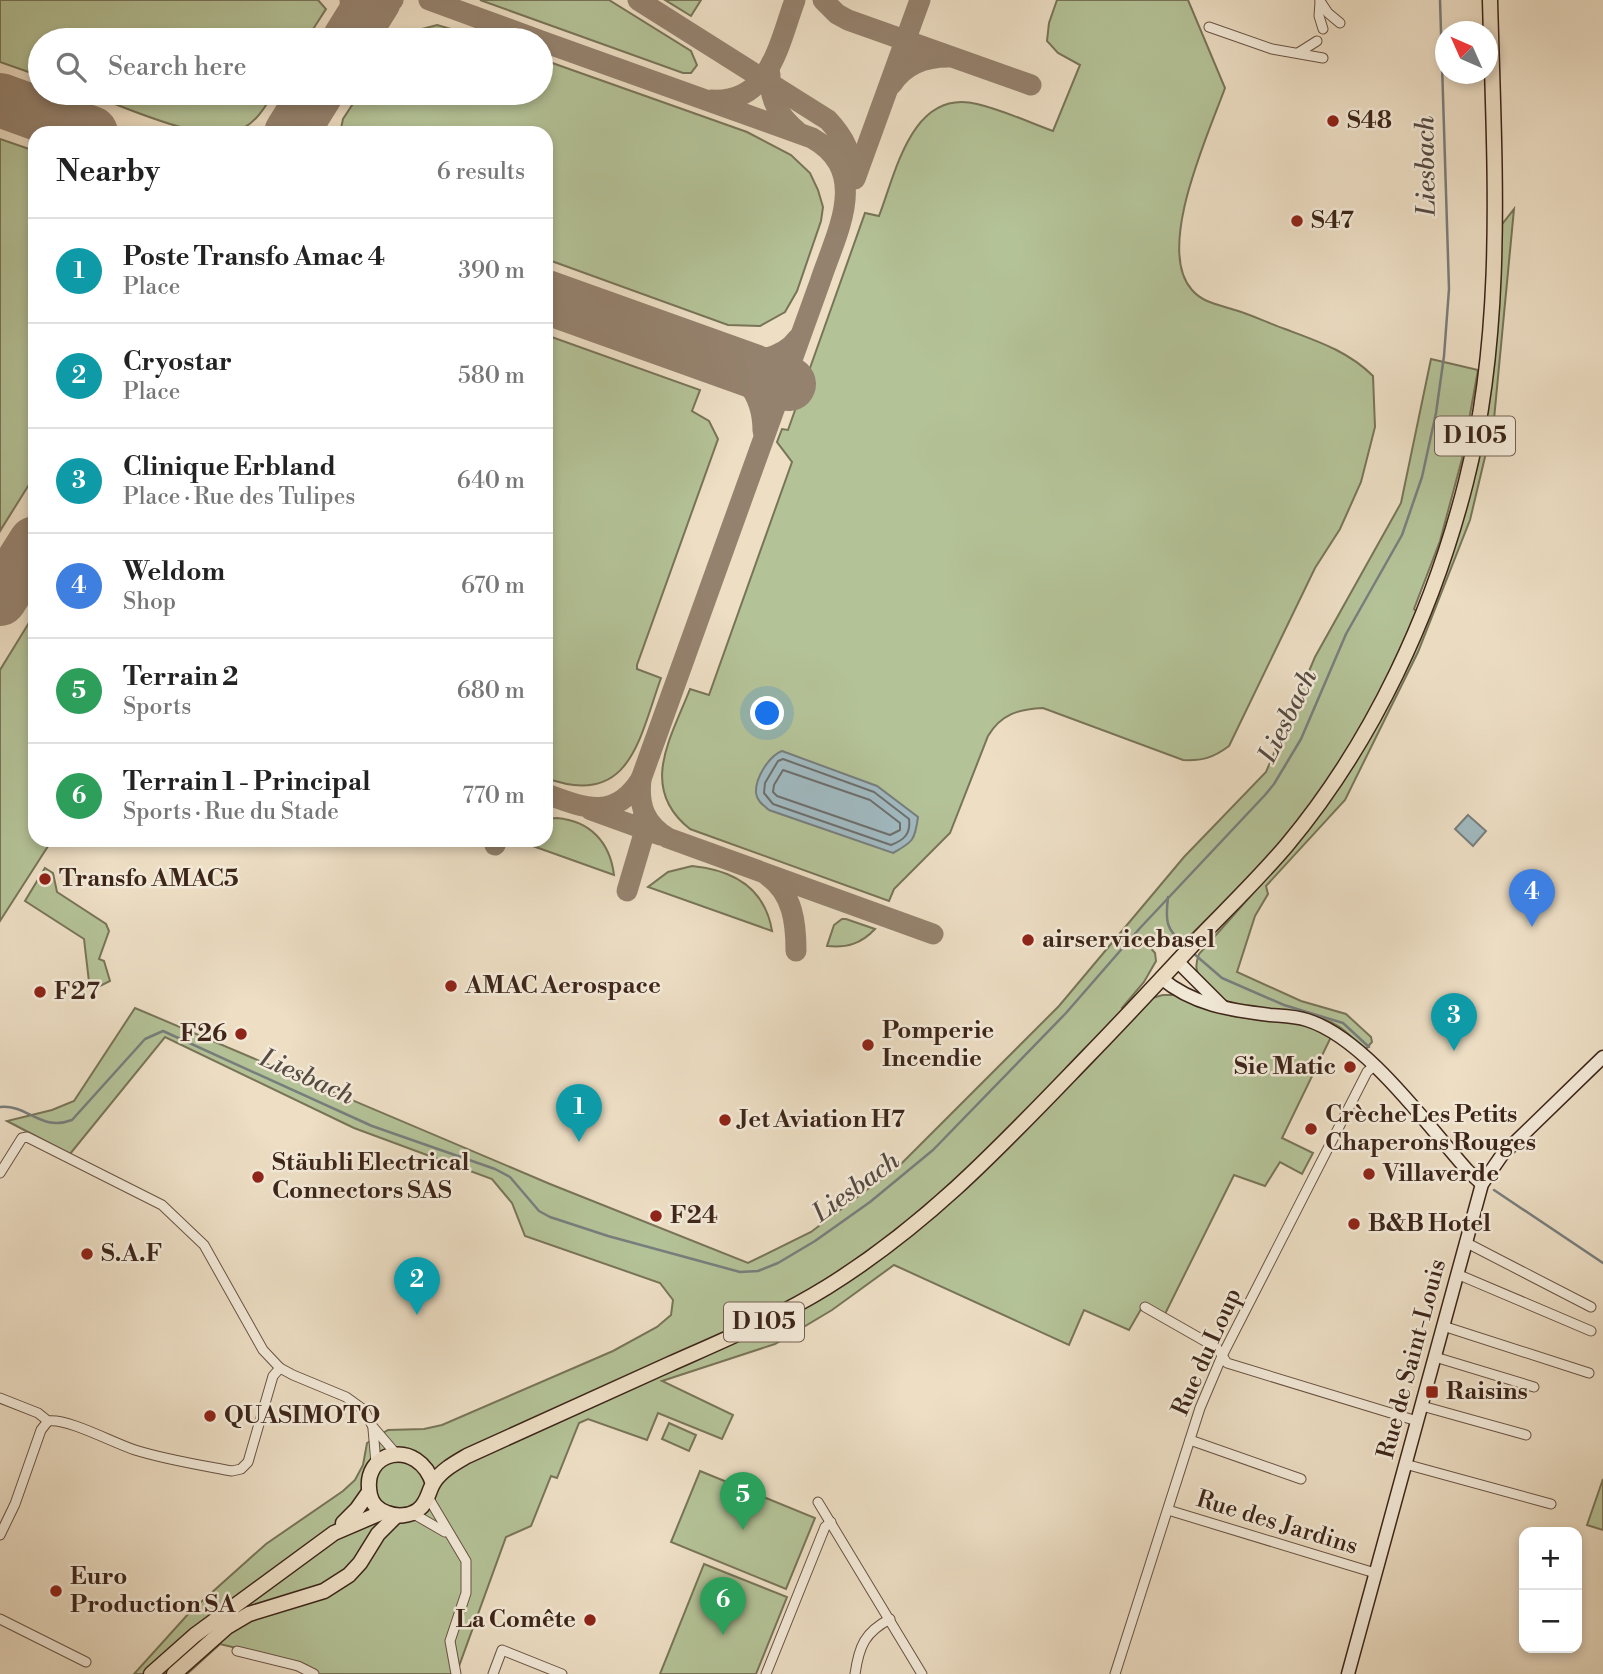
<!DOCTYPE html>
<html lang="en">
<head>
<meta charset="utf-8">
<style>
	:root { --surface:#fff; --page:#f6f6f6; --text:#222; --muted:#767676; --line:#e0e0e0; --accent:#0f766e }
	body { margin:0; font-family:"Libre Bodoni",serif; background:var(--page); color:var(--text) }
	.controls { position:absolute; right:21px; bottom:21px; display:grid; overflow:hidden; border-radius:14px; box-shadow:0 4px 10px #0003 }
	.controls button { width:63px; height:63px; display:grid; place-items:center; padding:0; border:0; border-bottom:2px solid var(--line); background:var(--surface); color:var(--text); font:35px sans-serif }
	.compass { position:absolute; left:1435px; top:21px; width:63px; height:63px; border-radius:50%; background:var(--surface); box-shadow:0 4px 10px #0003; rotate:315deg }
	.you { position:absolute; left:768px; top:714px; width:24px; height:24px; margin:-18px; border:5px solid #fff; border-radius:50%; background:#1a73e8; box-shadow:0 0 0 10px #1a73e833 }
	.badge { display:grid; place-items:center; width:46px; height:46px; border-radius:50%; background:var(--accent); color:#fff; font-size:23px; font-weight:700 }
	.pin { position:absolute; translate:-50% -58px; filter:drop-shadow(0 2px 4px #0008) }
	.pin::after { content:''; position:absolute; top:37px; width:24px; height:21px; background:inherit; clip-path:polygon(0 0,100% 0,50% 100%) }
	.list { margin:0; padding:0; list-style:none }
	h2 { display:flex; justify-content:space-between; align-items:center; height:91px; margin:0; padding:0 28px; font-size:30px }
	h2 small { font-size:23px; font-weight:400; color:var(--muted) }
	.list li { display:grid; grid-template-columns:46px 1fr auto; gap:21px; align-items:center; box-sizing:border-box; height:105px; padding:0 28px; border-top:2px solid var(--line) }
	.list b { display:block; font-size:26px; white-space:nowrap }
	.list p { margin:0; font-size:23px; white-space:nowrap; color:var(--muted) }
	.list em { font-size:23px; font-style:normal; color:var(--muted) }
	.icon { flex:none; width:38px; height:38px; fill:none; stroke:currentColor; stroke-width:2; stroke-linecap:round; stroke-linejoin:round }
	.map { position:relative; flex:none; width:1603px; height:1674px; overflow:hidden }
	.search { position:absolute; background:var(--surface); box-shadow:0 4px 10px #0003; left:28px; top:28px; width:525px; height:77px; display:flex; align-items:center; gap:18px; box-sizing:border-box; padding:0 24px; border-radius:38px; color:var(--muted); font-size:26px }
	.panel { position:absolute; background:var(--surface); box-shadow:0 4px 10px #0003; left:28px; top:126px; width:525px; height:721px; border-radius:21px }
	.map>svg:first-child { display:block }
	.green { fill:#b4c297; stroke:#787458; stroke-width:2 }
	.water { fill:#a0b9c0; stroke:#787e7d; stroke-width:2 }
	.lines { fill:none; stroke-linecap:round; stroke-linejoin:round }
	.shore { stroke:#6e6f6c; stroke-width:2 }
	.stream { stroke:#787e7d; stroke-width:2.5 }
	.taxiway { stroke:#95826e; stroke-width:21 }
	.runway { stroke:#95826e; stroke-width:54 }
	.street-casing { stroke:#695344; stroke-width:11 }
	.secondary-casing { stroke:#3d2519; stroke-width:15 }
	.primary-casing { stroke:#3d2519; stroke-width:17 }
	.street { stroke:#f3ead9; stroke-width:9 }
	.secondary { stroke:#f3ead9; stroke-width:12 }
	.primary { stroke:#eddec4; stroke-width:14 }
	.poi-dot { fill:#8f2418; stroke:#f3ead9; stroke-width:2.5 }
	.labels { text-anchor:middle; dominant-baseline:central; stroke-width:5; stroke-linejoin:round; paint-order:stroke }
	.shield { fill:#f3ead9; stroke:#746053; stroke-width:2 }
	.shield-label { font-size:23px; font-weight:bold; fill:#3d2519 }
	.poi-label { font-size:24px; font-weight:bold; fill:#3d2519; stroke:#f3ead9; text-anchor:start }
	.street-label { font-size:24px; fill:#3d2519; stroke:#f3ead9 }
	.water-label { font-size:26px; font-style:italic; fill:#564a43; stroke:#f3ead9 }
</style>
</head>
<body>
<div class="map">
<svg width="1603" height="1674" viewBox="0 0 1603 1674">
	<rect width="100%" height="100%" fill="#eddec4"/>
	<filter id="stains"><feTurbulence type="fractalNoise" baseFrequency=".00286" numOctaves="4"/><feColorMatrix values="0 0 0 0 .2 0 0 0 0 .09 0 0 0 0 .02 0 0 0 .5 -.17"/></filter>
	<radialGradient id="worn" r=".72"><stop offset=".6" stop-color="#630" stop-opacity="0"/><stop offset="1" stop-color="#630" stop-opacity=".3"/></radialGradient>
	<g class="green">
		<path d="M0,0H318L326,9L306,40H40V76L0,62Z"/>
		<path d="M480,0H609L691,51L697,65L691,73H683Z"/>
		<path d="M665,0H701L691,16Z"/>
		<path d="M1057,0H1188L1225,88C1208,135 1155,249 1192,290C1203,303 1220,305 1235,310C1252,315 1268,323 1285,329C1317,341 1348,351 1373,376L1375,427L1361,482L1340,529L1315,568L1229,746C1213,758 1202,761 1183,760L1043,708C1019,709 1001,714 988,736L950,833L894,889L889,901L690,829C638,788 671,738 690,689L709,695L792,462L777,442L782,429L788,430L865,213L879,216C896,172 912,88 977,104C1003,110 1028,122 1053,131L1080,65L1058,53L1047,41L1049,23Z"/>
		<path d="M437,25L489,40H396L403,34Z"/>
		<path d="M541,59L747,132L791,155L810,173L818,190L823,207L821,221L797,291L785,312L760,326L728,325L546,259V133H340L343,119L360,93H541Z"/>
		<path d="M86,93H274C265,107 257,121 242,129C205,146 124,106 86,93Z"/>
		<path d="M0,139L35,151V475L0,531Z"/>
		<path d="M1514,209L1494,419L1470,520L1418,652L1345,800L1266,886L1268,894L1255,916L1237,972L1301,1001L1346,1014L1371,1037L1372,1042L1365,1050C1356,1042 1347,1031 1336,1025C1303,1005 1242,1015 1216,995C1211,992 1208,987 1205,983C1196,973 1194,967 1199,954L1279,864L1336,787L1456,535L1500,227Z"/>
		<path d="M546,335L700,390L692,411L709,421L718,439L637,665V669L661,678C639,739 630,809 546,778Z"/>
		<path d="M1431,359L1478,370L1462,459L1440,541L1414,609L1417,612C1388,677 1356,744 1313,803C1274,855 1225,900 1179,947L1151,940L1147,944L1155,953L1156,961L1144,982L1122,1008L1133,1018L1152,998L1163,995H1176L1232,1016L1302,1023L1331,1037L1282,1138L1313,1153L1302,1174L1280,1162L1265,1186L1234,1175L1165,1314L1144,1304L1129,1330L1084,1310L1069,1345L894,1265L832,1310L775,1344L662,1381L733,1415L722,1439L658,1413L647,1440L588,1419L579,1423L557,1478L551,1476L531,1526L506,1537L458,1669L460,1674H319L306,1665L220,1644L187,1674H134L190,1612L266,1544L343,1491L355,1480L363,1465L367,1443L388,1430L424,1429L442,1425L613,1351L657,1327L671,1315L673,1300L660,1283L525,1236L512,1203L492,1179L354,1128L165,1037L70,1154L7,1121L52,1110L74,1101L135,1008L550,1184L748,1263L811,1232L901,1164L1059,1006L1184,857L1266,772L1315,657L1401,503Z"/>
		<path d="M35,613V840H52L0,921V670Z"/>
		<path d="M557,818C590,821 610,842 614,875L516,840H546V819Z"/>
		<path d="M692,866C733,870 765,888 772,931L648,887L668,872Z"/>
		<path d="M45,868L53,873L57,892L106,924L109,931L99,959L104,961L110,981L96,988L89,982L84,939L25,901Z"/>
		<path d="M842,919H846L875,929C861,944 847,948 827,946L834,925Z"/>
		<path d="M669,1423L696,1435L689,1451L662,1439Z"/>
		<path d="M700,1471L815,1518L786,1589L671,1542Z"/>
		<path d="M1603,1479V1530L1587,1525Z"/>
		<path d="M704,1564L787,1597L756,1674H660Z"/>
	</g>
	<g class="water">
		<path d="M782,751L877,786L918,817C915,840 913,842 893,853L769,810C763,805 757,801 756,793C755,778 769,756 782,751Z"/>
		<path d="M1468,815L1486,831L1473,846L1455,829Z"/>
	</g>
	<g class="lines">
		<g class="shore">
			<path d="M783,759L874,792L909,819C911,834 904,840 891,845L773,804L764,793L765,783L778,761Z"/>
			<path d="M783,770L870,800L900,823V830L890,835L777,796L773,792L774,785Z"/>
		</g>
		<g class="stream">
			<path d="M1168,897C1165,922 1166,929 1185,946"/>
			<path d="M1193,953L1222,978L1284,1005L1343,1023L1369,1047"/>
			<path d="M0,1107C28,1104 40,1132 72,1120L145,1039L163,1031L372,1126L495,1169L510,1177L539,1211L550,1217L608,1236L740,1272L758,1271L778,1263L815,1241L870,1202L933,1150L1066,1013L1140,928L1265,795L1274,784L1301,739L1346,634L1402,535L1422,477L1436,413L1444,356L1449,289L1440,0"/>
			<path d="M1494,1190L1603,1263"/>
		</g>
		<g class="taxiway">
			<path d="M429,0L539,40"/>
			<path d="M638,0L828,120C844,137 853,154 852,178"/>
			<path d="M823,0L837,14L848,20L1031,85"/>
			<path d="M352,34L372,11L393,0"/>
			<path d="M348,38L352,24L350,0"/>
			<path d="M541,41L812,138C872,172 836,233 820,282L641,779C615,821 584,808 546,794"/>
			<path d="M770,74C769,99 778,115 797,131"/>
			<path d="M892,84C905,64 925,57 948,57"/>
			<path d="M711,100C770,104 779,43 795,0"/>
			<path d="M855,179L920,0"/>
			<path d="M706,354C741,371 763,390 763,431"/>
			<path d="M715,357C742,365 781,362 798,338"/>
			<path d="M641,779C638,806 645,824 668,838L933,934"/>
			<path d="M591,810L660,835"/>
			<path d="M495,845L497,840"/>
			<path d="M768,876C793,894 796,923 796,951"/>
			<path d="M627,891L643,837V817"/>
		</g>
		<g class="runway">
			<path d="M349,40L374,0"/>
			<path d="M0,100L91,133"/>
			<path d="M291,133L316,93"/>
			<path d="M546,297L789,384"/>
			<path d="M0,599L35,543"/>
		</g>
		<g class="street-casing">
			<g id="street">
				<path d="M1320,1L1328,13L1340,23"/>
				<path d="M1320,2L1319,16L1323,29"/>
				<path d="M1209,27L1272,49L1323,58"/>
				<path d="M1298,53L1317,41"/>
				<path d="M0,1173L22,1138L27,1137L162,1205L204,1245L263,1350L280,1368L293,1375L346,1397L364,1410L373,1427L397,1455"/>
				<path d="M1465,1242L1591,1307"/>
				<path d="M1457,1274L1591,1331"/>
				<path d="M1145,1307L1217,1348L1227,1363L1417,1421"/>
				<path d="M1443,1326L1589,1373"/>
				<path d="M1435,1357L1534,1387"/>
				<path d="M0,1398L38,1413L48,1421C68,1418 113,1443 135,1450C167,1460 200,1465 232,1471L241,1469L248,1462L273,1376L280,1368"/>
				<path d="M1422,1406L1526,1435"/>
				<path d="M373,1429L376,1463"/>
				<path d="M1190,1440L1301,1479"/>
				<path d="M1405,1464L1551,1504"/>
				<path d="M428,1497L466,1561V1593L450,1641L456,1674"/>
				<path d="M818,1502L922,1674"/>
				<path d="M1168,1510L1375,1573"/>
				<path d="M412,1513L445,1532"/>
				<path d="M0,1535L15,1504L41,1430L48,1421"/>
				<path d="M0,1619L86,1662"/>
				<path d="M237,1651L298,1666L314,1674"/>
				<path d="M493,1674L502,1650L562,1674"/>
				<path d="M766,1674L825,1527L831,1522"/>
				<path d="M855,1674C859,1646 865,1632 890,1619"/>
				<path d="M1115,1674L1200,1408L1222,1356L1367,1072L1375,1065"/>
			</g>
		</g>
		<g class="secondary-casing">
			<g id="secondary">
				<path d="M1177,961L1222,1006"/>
				<path d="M1161,978C1193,1005 1230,1010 1270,1015C1282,1016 1295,1016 1307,1020C1365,1038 1427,1125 1468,1171L1482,1184"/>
				<path d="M1348,1674L1482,1184L1502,1155L1603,1057"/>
			</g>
		</g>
		<g class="primary-casing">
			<g id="primary">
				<path d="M433,1484C419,1438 360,1449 370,1495C372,1504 378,1510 387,1513C397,1517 410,1516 418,1510C428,1503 428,1491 434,1482C442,1470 455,1463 467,1456C535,1425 603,1395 670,1364C724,1340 777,1318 827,1287C930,1223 1004,1143 1087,1057C1126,1017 1163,977 1200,937C1229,907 1260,877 1287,845C1373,742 1433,612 1466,482C1506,325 1494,161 1490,0"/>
				<path d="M343,1523L357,1509L369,1492"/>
				<path d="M151,1674L195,1635L334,1533L383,1512"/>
				<path d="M174,1674L227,1627L249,1614L324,1591L349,1575L360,1563L378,1534L396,1516"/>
			</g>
		</g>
		<use href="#street" class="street"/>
		<use href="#secondary" class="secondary"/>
		<use href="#primary" class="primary"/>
	</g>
	<g class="poi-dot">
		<circle cx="1333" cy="121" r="7"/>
		<circle cx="1297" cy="221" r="7"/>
		<circle cx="45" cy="879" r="7"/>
		<circle cx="1028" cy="940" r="7"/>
		<circle cx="451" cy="986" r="7"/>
		<circle cx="40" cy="992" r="7"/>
		<circle cx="241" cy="1034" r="7"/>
		<circle cx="868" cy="1045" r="7"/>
		<circle cx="1350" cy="1067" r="7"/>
		<circle cx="725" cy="1120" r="7"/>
		<circle cx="1311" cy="1129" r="7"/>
		<circle cx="1369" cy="1174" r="7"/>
		<circle cx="258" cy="1177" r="7"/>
		<circle cx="656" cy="1216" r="7"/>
		<circle cx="1354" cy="1224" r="7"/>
		<circle cx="87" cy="1254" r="7"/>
		<rect x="1425" y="1385" width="14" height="14" rx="3.5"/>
		<circle cx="210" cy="1416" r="7"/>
		<circle cx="56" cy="1591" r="7"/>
		<circle cx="590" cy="1620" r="7"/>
	</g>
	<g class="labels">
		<g class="shield">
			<rect x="1435" y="416.5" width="80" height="39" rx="5"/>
			<rect x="724" y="1302.5" width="80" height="39" rx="5"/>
		</g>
		<g class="shield-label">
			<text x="1475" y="436">D 105</text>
			<text x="764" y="1322">D 105</text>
		</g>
		<g class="poi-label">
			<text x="1347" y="121">S48</text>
			<text x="1311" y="221">S47</text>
			<text x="59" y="879">Transfo AMAC5</text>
			<text x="1042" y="940">airservicebasel</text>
			<text x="465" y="986">AMAC Aerospace</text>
			<text x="54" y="992">F27</text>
			<text x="882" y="1031">Pomperie<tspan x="882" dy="28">Incendie</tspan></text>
			<text x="227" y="1034" text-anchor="end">F26</text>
			<text x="1336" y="1067" text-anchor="end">Sie Matic</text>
			<text x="1325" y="1115">Crèche Les Petits<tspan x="1325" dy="28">Chaperons Rouges</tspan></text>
			<text x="739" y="1120">Jet Aviation H7</text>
			<text x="272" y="1163">Stäubli Electrical<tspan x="272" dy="28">Connectors SAS</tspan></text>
			<text x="1383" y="1174">Villaverde</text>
			<text x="670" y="1216">F24</text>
			<text x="1368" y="1224">B&amp;B Hotel</text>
			<text x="101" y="1254">S.A.F</text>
			<text x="1446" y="1392">Raisins</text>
			<text x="224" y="1416">QUASIMOTO</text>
			<text x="70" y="1577">Euro<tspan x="70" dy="28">Production SA</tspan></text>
			<text x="576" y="1620" text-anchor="end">La Comête</text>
		</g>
		<g class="street-label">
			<text transform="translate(1207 1352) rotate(-66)">Rue du Loup</text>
			<text transform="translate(1412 1359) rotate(-75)">Rue de Saint-Louis</text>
			<text transform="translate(1277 1523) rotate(17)">Rue des Jardins</text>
		</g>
		<g class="water-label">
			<text transform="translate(1426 166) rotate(-91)">Liesbach</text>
			<text transform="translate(1288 716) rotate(-64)">Liesbach</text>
			<text transform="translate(307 1077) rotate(24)">Liesbach</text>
			<text transform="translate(856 1187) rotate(-36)">Liesbach</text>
		</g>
	</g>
	<rect width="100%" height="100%" filter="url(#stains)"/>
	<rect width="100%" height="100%" fill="url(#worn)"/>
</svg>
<div class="controls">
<button>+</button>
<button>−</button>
</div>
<svg class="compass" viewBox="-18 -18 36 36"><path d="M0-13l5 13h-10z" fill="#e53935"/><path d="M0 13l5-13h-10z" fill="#767676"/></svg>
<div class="you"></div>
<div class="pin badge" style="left:579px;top:1142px;background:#0f9aa8">1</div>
<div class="pin badge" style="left:417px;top:1315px;background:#0f9aa8">2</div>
<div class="pin badge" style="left:1454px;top:1051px;background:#0f9aa8">3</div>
<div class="pin badge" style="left:1532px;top:927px;background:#3f7fe0">4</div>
<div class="pin badge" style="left:743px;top:1530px;background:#2e9e5b">5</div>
<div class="pin badge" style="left:723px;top:1635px;background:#2e9e5b">6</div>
<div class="search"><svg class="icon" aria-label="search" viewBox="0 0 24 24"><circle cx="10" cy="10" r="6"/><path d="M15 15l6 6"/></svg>Search here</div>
<section class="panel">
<h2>Nearby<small>6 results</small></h2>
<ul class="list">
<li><span class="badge" style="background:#0f9aa8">1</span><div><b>Poste Transfo Amac 4</b><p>Place</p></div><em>390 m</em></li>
<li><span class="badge" style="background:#0f9aa8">2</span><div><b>Cryostar</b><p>Place</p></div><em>580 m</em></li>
<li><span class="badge" style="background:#0f9aa8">3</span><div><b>Clinique Erbland</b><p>Place · Rue des Tulipes</p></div><em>640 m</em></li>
<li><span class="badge" style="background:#3f7fe0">4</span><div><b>Weldom</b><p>Shop</p></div><em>670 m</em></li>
<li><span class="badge" style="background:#2e9e5b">5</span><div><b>Terrain 2</b><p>Sports</p></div><em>680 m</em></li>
<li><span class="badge" style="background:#2e9e5b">6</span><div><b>Terrain 1 - Principal</b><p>Sports · Rue du Stade</p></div><em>770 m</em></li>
</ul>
</section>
</div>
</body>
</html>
